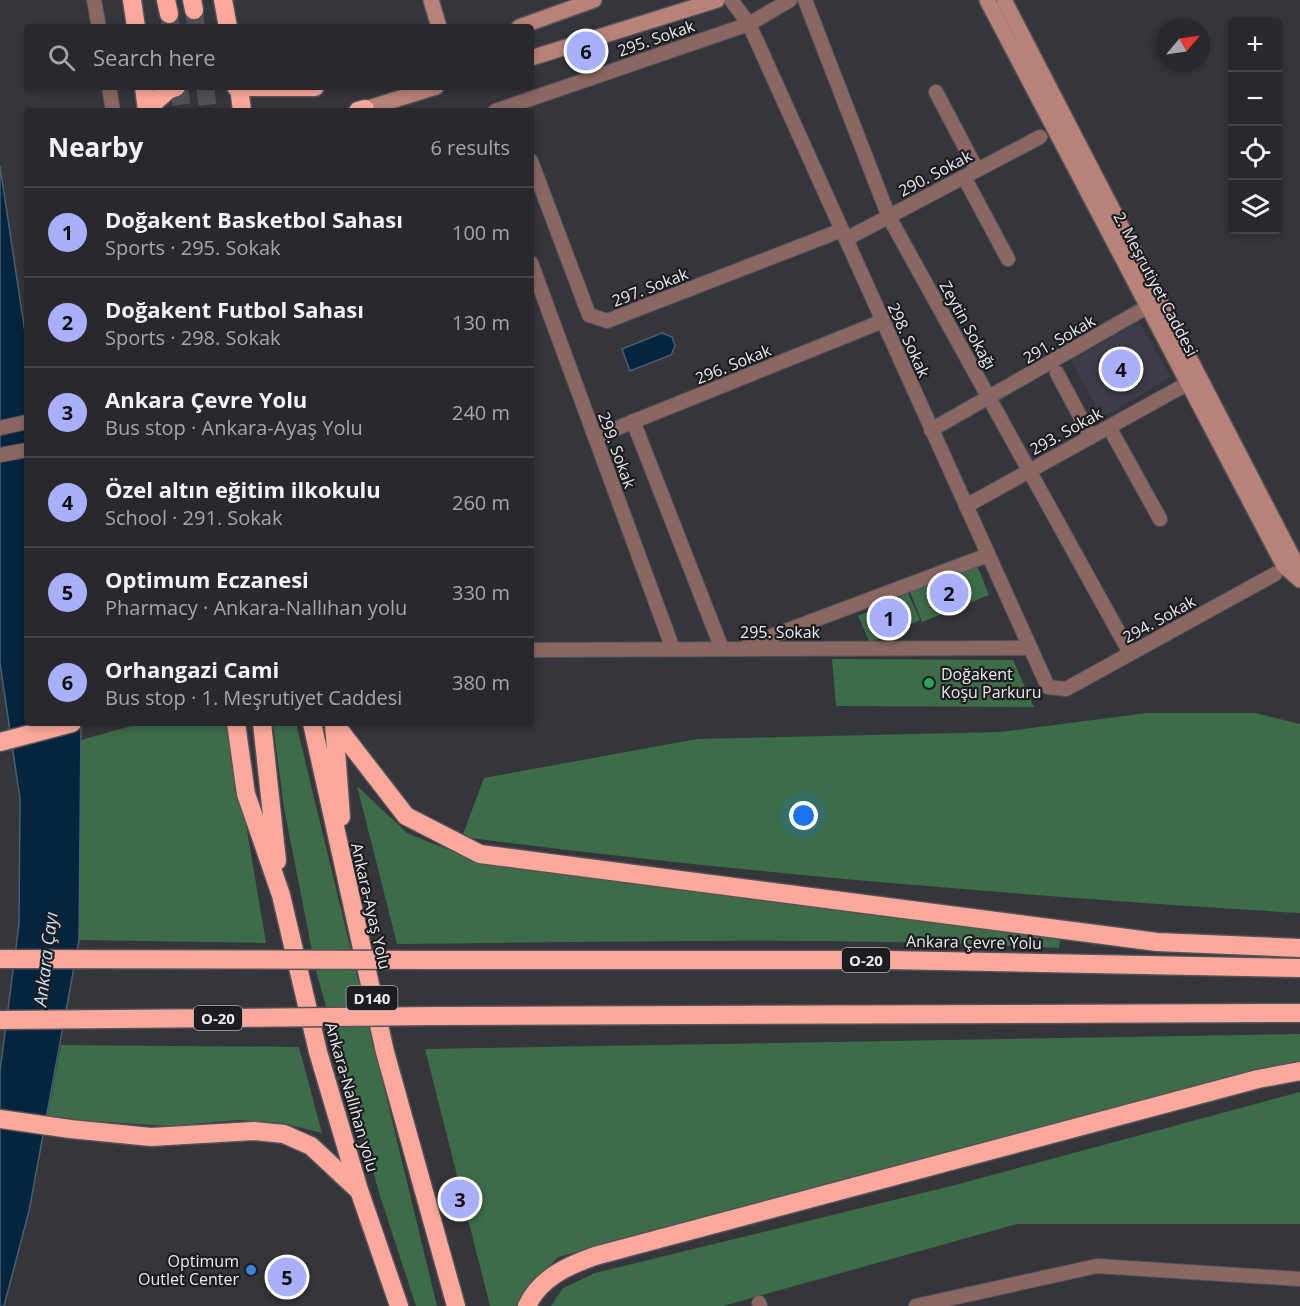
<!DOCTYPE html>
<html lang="en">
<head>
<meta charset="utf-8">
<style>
	:root { --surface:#28282d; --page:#343439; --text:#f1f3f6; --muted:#a5a6aa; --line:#444449; --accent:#a8b0fc }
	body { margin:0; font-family:"Open Sans",sans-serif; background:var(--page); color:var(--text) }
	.controls { position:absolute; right:18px; top:18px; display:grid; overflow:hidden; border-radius:6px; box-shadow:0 3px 9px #0003 }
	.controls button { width:54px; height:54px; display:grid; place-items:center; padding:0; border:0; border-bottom:2px solid var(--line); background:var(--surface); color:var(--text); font:30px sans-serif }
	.compass { position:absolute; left:1156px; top:18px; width:54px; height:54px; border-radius:50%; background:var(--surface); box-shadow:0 3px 9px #0003; rotate:61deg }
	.you { position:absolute; left:804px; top:816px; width:21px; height:21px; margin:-15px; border:4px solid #fff; border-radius:50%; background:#1a73e8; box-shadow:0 0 0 9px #1a73e833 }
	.badge { display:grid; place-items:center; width:39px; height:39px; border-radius:50%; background:var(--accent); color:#111; font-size:20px; font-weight:700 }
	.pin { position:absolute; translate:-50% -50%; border:3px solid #fff; box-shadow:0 2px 6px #0006 }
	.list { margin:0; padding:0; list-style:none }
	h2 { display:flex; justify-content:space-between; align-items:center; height:78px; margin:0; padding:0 24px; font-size:26px }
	h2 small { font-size:20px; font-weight:400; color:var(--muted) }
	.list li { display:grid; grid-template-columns:39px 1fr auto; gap:18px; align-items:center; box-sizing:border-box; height:90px; padding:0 24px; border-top:2px solid var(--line) }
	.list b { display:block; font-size:22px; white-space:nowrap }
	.list p { margin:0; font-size:20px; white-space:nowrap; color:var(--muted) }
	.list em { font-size:20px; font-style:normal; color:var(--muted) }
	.icon { flex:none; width:33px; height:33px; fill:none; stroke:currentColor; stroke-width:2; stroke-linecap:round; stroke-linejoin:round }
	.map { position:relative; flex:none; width:1300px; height:1306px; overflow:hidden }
	.search { position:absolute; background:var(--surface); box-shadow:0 3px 9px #0003; left:24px; top:24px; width:510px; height:66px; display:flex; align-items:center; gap:15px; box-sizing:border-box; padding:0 21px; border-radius:6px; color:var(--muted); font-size:22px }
	.panel { position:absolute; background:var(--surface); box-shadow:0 3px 9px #0003; left:24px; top:108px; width:510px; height:618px; border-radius:6px }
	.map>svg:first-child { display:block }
	.built { fill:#3d3c49 }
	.green { fill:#3d6c48 }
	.water { fill:#05243e; stroke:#4a5f73; stroke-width:1.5 }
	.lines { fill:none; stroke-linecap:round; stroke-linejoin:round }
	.highway-tunnel { stroke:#505057; stroke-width:18; stroke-dasharray:18 9; stroke-linecap:butt }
	.street-casing { stroke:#525259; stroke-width:16 }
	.secondary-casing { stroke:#525259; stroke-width:18 }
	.highway-casing { stroke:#525259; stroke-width:21 }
	.street { stroke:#8a6762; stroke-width:14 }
	.secondary { stroke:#b88279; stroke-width:15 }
	.highway { stroke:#fca99c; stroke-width:18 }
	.highway-bridge-casing { stroke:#525259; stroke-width:21; stroke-linecap:butt }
	.highway-bridge { stroke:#fca99c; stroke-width:18 }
	.leisure-dot { fill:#2e9e5b; stroke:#1d1d20; stroke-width:2 }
	.shop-dot { fill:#3f7fe0; stroke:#1d1d20; stroke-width:2 }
	.labels { text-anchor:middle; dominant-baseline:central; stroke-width:4.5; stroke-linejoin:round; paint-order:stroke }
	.shield { fill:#1d1d20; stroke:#acacb1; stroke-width:1.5 }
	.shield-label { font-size:15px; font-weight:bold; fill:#eaeaef }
	.street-label { font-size:16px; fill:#eaeaef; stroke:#1d1d20 }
	.poi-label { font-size:16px; fill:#eaeaef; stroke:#1d1d20; text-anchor:start }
	.water-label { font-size:18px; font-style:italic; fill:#c2e0fe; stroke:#1d1d20 }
</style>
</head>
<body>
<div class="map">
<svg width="1300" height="1306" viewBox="0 0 1300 1306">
	<rect width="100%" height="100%" fill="#35353c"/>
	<path class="built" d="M1139,322L1171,377L1102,418L1071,360Z"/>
	<g class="green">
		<path d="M976,563L989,595L922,622L909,590Z"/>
		<path d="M908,593L920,620L870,643L858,616Z"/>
		<path d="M832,659L1013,660L1034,707L836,706Z"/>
		<path d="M1147,713H1255L1300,724V913C1020,896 740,873 462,837L484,778L697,739L1000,732Z"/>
		<path d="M142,723H229L266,943L79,940L81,740Z"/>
		<path d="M273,723H296L437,1306H416L380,1196L316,971L284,808Z"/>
		<path d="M357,786L407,833L459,854L509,865L1061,933L1059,948C839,936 617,942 397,944Z"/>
		<path d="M1300,1034V1061L1208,1082L558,1257L537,1280L518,1306H490L425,1049Z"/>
		<path d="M61,1045L299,1047L322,1133L282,1123L240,1120L167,1126L47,1118Z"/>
		<path d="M1300,1092V1224H1017L723,1306H551L563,1288L595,1273L955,1185Z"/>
	</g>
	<g class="water">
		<path d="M0,166L27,346V723H81L79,940L29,1211L4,1306H0V1071L19,924L20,799L0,663Z"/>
		<path d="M662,333L672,337L675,346L671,355L630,371L622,349Z"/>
	</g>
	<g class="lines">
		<g class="highway-tunnel">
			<path d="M194,10L196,27"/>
			<path d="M169,14L171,27"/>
			<path d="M179,87L182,111"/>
			<path d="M205,87L208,111"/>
		</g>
		<g class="street-casing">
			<g id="street">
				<path d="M94,0L99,27"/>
				<path d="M731,0L749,24L1048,687L1066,689L1275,574"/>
				<path d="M805,0L889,217L1130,653"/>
				<path d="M109,87L113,111"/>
				<path d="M936,92L977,170"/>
				<path d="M495,111L749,24L790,0"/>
				<path d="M531,161L589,315L607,321L842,230"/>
				<path d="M964,177L1008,259"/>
				<path d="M846,239L1040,137"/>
				<path d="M531,263L673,649"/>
				<path d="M1057,373L1091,437"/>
				<path d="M633,421L722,649"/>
				<path d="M1109,427L1160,519"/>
				<path d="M0,428L27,422"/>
				<path d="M931,430L1140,311"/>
				<path d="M595,437L883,321"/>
				<path d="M0,455L27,450"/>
				<path d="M966,506L1183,386"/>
				<path d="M748,645L988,555"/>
				<path d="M531,650L1029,648"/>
				<path d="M759,1303L760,1306"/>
				<path d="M916,1306L1097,1266L1300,1279"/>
			</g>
		</g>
		<g class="secondary-casing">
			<g id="secondary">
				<path d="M431,0L439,27"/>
				<path d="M987,0L1284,566L1300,580"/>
				<path d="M1004,0L1293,558L1300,579"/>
				<path d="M519,27L594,0"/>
				<path d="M531,58L717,0"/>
				<path d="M365,109L436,87"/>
			</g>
		</g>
		<g class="highway-casing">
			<g id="highway">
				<path d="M132,0L136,27"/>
				<path d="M166,0L169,14"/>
				<path d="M192,0L194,10"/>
				<path d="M223,0L228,27"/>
				<path d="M144,87L147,111"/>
				<path d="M236,87H315"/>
				<path d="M239,87L242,111"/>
				<path d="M147,109L168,90L176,87"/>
				<path d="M358,111L365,109"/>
				<path d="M236,723L246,794L281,895L318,1052L359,1190L399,1306"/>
				<path d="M262,723L277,861"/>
				<path d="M312,723L385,1052L456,1306"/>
				<path d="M334,723L406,816L480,854L1157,942L1300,948"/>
				<path d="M334,723L341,817"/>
				<path d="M0,742L72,723"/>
				<path d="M432,960H888L1300,968"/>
				<path d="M435,1016L1300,1013"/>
				<path d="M0,1119L70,1129L151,1137L254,1131L284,1134L311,1146L357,1189"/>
				<path d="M527,1306C540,1278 567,1266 595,1256L1258,1079L1300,1071"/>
			</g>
		</g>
		<use href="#street" class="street"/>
		<use href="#secondary" class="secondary"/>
		<use href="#highway" class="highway"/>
		<g class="highway-bridge-casing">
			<g id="highway-bridge">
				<path d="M0,959L432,960"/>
				<path d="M0,1020L435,1016"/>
			</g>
		</g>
		<use href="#highway-bridge" class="highway-bridge"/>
	</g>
	<circle class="leisure-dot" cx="929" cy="683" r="6"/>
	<circle class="shop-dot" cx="251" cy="1270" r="6"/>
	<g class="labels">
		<g class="shield">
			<rect x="842" y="948" width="48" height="24" rx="4.5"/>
			<rect x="346.5" y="986" width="51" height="24" rx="4.5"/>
			<rect x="194" y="1006" width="48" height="24" rx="4.5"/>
		</g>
		<g class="shield-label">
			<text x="866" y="960">O-20</text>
			<text x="372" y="998">D140</text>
			<text x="218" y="1018">O-20</text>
		</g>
		<g class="street-label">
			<text transform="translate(656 38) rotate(-19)">295. Sokak</text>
			<text transform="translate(935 173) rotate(-28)">290. Sokak</text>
			<text transform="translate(1156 284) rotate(62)">2. Meşrutiyet Caddesi</text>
			<text transform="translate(650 287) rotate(-21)">297. Sokak</text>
			<text transform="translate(968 325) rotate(61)">Zeytin Sokağı</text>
			<text transform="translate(1059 339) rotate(-30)">291. Sokak</text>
			<text transform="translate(909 340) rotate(66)">298. Sokak</text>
			<text transform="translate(733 364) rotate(-22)">296. Sokak</text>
			<text transform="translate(1066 431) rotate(-29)">293. Sokak</text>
			<text transform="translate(617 450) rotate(70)">299. Sokak</text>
			<text transform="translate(1159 619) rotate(-29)">294. Sokak</text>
			<text x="780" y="632">295. Sokak</text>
			<text transform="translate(371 906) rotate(77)">Ankara-Ayaş Yolu</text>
			<text transform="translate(974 942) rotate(1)">Ankara Çevre Yolu</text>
			<text transform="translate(352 1097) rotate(74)">Ankara-Nallıhan yolu</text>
		</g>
		<g class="poi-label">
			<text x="941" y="674">Doğakent<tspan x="941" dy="18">Koşu Parkuru</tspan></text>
			<text x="239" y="1261" text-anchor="end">Optimum<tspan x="239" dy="18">Outlet Center</tspan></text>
		</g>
		<g class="water-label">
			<text transform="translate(45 959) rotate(-83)">Ankara Çayı</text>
		</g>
	</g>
</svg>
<div class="controls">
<button>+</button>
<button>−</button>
<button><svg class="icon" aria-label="locate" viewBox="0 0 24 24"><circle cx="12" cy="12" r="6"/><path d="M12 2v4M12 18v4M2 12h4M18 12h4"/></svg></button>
<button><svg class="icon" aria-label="layers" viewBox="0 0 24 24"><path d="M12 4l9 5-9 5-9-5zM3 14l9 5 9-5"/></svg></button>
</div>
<svg class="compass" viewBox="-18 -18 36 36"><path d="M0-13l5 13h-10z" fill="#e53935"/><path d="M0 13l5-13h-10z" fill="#a5a6aa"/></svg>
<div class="you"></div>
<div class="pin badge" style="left:889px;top:618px">1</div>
<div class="pin badge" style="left:949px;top:593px">2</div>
<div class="pin badge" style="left:460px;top:1199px">3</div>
<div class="pin badge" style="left:1121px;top:369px">4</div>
<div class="pin badge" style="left:287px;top:1277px">5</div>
<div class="pin badge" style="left:586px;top:51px">6</div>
<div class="search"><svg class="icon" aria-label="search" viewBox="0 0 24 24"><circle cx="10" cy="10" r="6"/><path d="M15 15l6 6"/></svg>Search here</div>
<section class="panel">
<h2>Nearby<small>6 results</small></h2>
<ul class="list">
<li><span class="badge">1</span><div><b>Doğakent Basketbol Sahası</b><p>Sports · 295. Sokak</p></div><em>100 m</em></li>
<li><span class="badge">2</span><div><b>Doğakent Futbol Sahası</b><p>Sports · 298. Sokak</p></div><em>130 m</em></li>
<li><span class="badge">3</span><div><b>Ankara Çevre Yolu</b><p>Bus stop · Ankara-Ayaş Yolu</p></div><em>240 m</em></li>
<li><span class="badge">4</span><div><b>Özel altın eğitim ilkokulu</b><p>School · 291. Sokak</p></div><em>260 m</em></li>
<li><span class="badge">5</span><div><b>Optimum Eczanesi</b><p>Pharmacy · Ankara-Nallıhan yolu</p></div><em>330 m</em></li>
<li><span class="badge">6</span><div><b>Orhangazi Cami</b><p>Bus stop · 1. Meşrutiyet Caddesi</p></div><em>380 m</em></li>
</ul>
</section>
</div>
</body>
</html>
